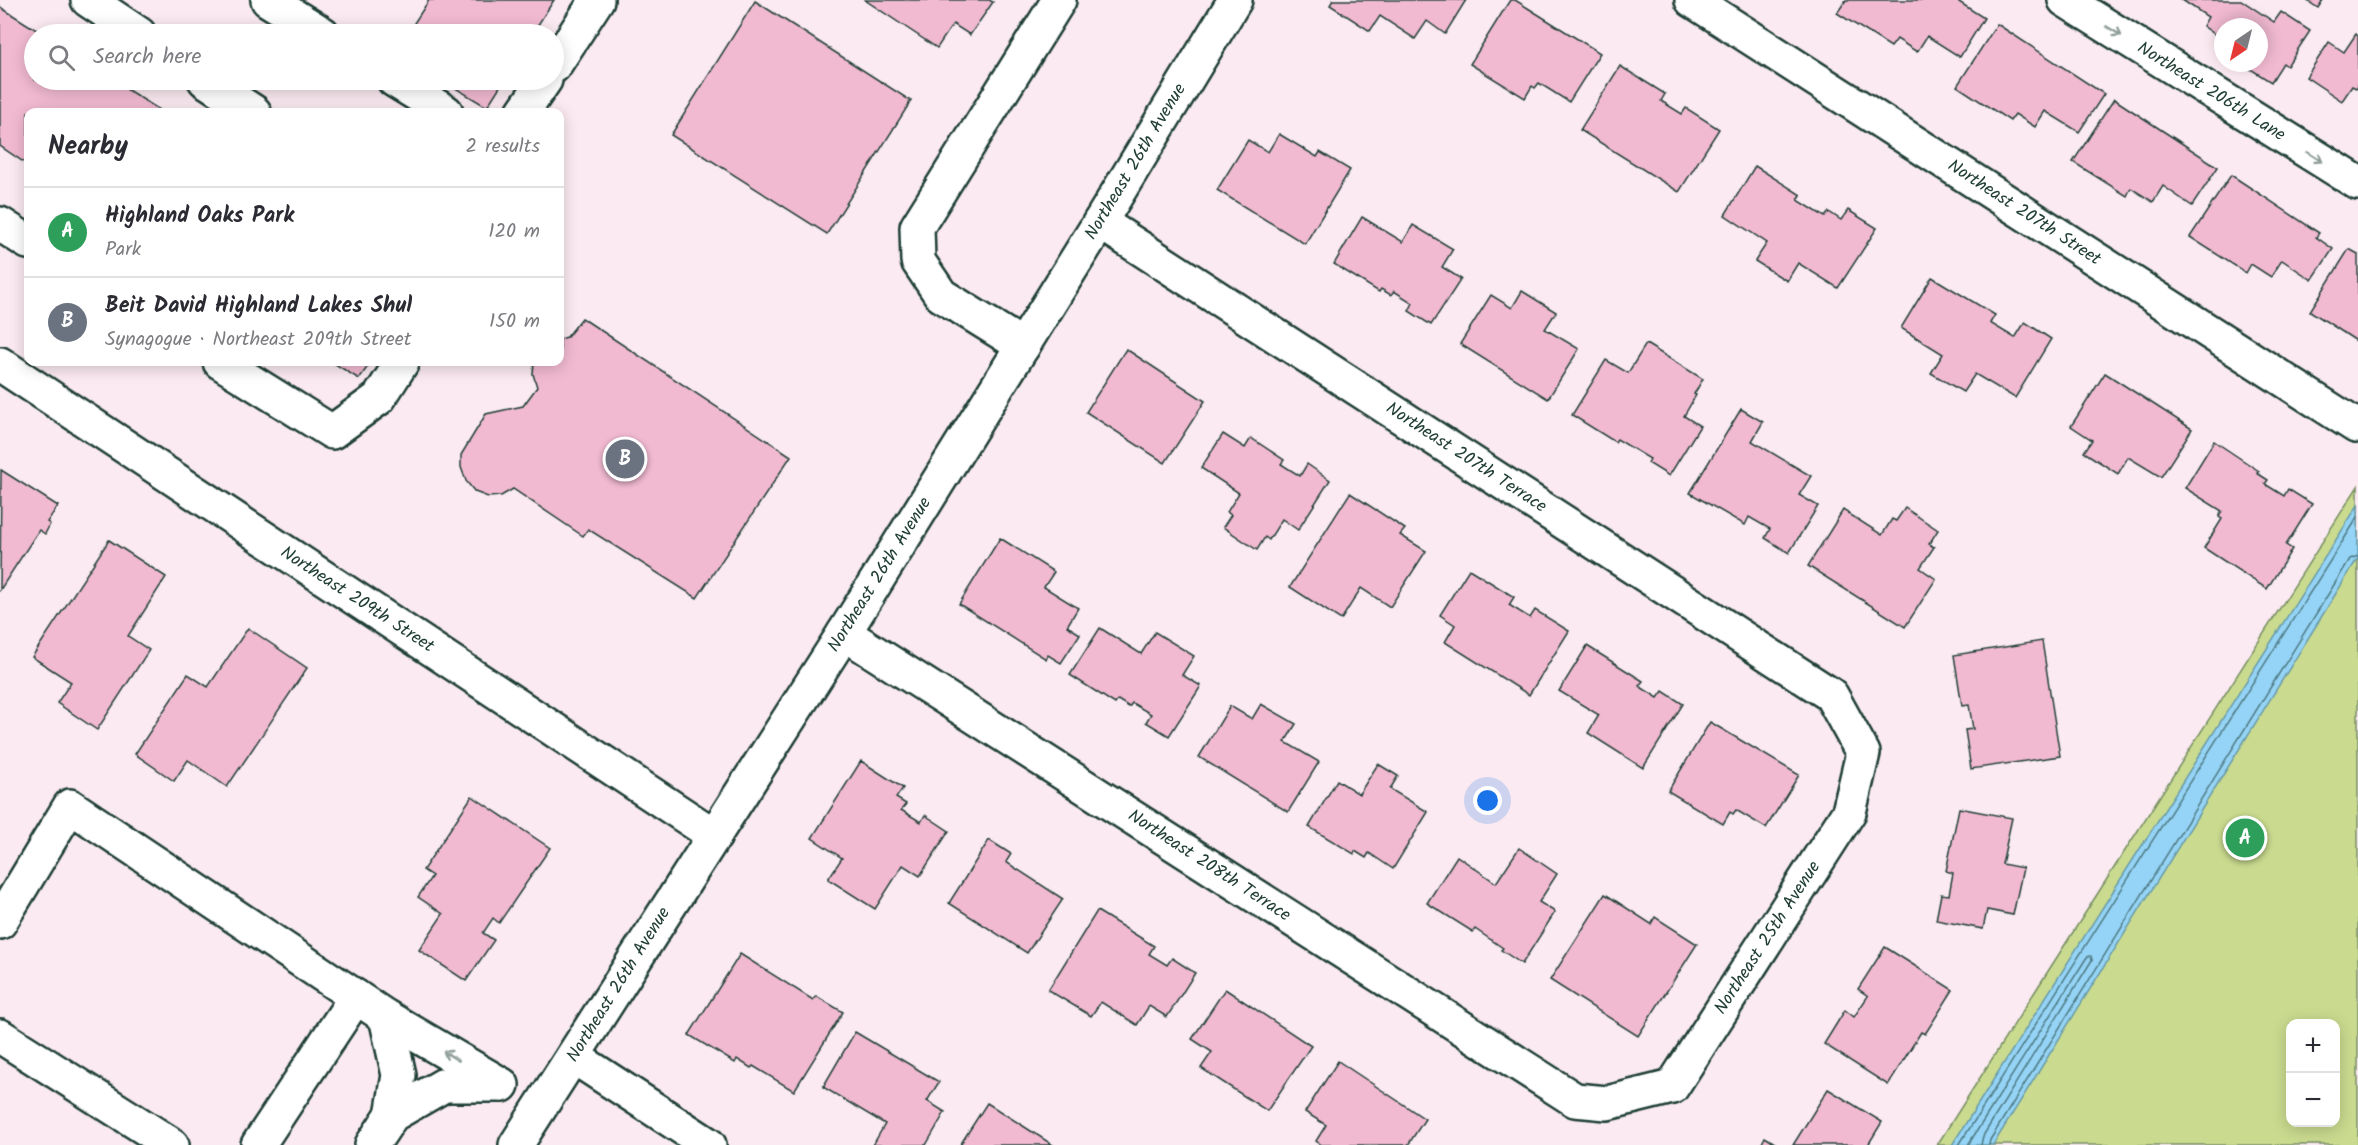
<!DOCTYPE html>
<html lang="en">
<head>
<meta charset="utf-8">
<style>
	:root { --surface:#fff; --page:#f7f7f7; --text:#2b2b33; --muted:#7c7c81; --line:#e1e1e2; --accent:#d1495b }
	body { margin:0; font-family:Kalam,sans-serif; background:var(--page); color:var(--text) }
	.controls { position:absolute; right:18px; bottom:18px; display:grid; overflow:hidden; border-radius:12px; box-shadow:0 3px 15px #0003 }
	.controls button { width:54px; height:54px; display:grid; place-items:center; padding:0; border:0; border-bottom:2px solid var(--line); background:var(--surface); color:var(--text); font:30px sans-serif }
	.compass { position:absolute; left:2214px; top:18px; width:54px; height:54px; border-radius:50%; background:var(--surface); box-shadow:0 3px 15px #0003; rotate:215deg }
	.you { position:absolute; left:1488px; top:801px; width:21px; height:21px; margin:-15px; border:4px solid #fff; border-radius:50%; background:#1a73e8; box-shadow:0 0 0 9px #1a73e833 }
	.badge { display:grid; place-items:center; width:39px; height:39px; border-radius:50%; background:var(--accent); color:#fff; font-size:20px; font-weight:700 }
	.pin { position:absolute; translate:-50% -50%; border:3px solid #fff; box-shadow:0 2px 6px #0006 }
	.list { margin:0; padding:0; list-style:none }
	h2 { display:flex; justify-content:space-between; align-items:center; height:78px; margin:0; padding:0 24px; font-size:26px }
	h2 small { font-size:20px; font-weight:400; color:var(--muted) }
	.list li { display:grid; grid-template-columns:39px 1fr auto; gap:18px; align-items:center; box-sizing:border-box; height:90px; padding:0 24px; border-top:2px solid var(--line) }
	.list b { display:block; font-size:22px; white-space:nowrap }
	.list p { margin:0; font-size:20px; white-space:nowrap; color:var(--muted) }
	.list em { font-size:20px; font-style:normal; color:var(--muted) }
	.icon { flex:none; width:33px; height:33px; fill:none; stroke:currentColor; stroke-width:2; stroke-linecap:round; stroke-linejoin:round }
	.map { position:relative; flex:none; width:2358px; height:1145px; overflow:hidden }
	.search { position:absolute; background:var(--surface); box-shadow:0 3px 15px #0003; left:24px; top:24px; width:540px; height:66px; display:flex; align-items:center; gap:15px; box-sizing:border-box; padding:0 21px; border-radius:33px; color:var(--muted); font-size:22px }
	.panel { position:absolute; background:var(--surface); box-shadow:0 3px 15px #0003; left:24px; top:108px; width:540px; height:258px; border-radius:12px }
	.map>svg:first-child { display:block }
	.green { fill:#cadb8f; stroke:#748c62; stroke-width:1.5; fill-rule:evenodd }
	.water { fill:#95d4f6; stroke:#6698a8; stroke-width:1.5 }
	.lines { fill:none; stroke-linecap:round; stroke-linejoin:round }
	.shore { stroke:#4e7982; stroke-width:1.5 }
	.building { fill:#f2bad1; stroke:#1f3d34; stroke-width:1.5 }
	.minor-casing { stroke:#1f3d34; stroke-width:38 }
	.minor { stroke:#fff; stroke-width:33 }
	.oneway { stroke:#8f9e9a }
	.labels { text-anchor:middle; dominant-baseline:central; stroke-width:4.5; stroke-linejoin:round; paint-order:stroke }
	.street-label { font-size:18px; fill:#1f3d34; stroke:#fff }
</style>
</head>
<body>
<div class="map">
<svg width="2358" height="1145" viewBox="0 0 2358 1145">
	<rect width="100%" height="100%" fill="#fbeaf1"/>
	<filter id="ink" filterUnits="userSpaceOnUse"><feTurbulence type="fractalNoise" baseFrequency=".0167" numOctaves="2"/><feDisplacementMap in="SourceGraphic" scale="12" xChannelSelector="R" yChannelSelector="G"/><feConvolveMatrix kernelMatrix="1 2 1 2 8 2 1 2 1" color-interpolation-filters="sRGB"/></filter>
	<g filter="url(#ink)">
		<path class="green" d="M2358,486V1145H1937ZM2290,1024H2336V1122H2290Z"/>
		<path class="water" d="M2358,505V558L1993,1145H1952Z"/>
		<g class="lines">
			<g class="shore">
				<path d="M1959,1145L2358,517"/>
				<path d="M1968,1145L2087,957L2091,956L2092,960L1983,1136L1981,1145"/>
				<path d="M1989,1145L1990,1140L2350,559L2358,556"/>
			</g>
		</g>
		<g class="building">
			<path d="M429,0H554L532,34H407Z"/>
			<path d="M865,0H989L993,2L970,35L953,24L937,48Z"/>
			<path d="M1333,0H1466L1445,34L1427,21L1415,39L1380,16L1370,31L1330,5Z"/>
			<path d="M1510,0H1515L1600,53L1569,102L1539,83L1535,88L1532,86L1525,98L1470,64Z"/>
			<path d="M1846,0H1956L1984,18L1960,57L1927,36L1917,52L1897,39L1891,47L1837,13Z"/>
			<path d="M2182,0H2241L2274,22L2281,12L2310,31L2287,66L2283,63L2271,82L2241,63H2259V27H2223V40L2203,26L2208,17Z"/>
			<path d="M2306,0H2323L2318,8Z"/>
			<path d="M755,1L911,101L827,234L671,135Z"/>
			<path d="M0,7L43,34H34V80H112L163,112H28V165L0,146Z"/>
			<path d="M1997,24L2104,94L2079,132L2045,111L2035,127L2015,114L2010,121L1957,86Z"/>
			<path d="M2356,34L2358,36V89L2352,86L2342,101L2306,77L2329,42L2344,52Z"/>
			<path d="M1620,66L1665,94L1661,101L1682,114L1686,108L1719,129L1679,192L1580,130Z"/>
			<path d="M442,80H504L487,107Z"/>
			<path d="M2114,99L2218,167L2192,206L2163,186L2153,202L2131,188L2127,196L2073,162Z"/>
			<path d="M1279,134L1317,157L1320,152L1350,170L1305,244L1217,190L1248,140L1268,152Z"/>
			<path d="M1755,166L1801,195L1798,200L1825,217L1829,212L1841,220L1848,210L1877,228L1838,288L1798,263L1787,281L1755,261L1767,243L1725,215Z"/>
			<path d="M2231,175L2319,233L2316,237L2333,249L2312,280L2282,260L2271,277L2251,264L2246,273L2190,237Z"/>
			<path d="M1362,217L1403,242L1413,225L1453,249L1442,267L1461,279L1431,325L1409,311L1413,303L1394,291L1391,295L1381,289L1379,292L1334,264Z"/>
			<path d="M2349,249L2358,254V342L2310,311Z"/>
			<path d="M1932,277L1995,315L1990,323L2015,338L2025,322L2051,339L2015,398L1975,374L1963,392L1931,373L1943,354L1901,328Z"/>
			<path d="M1522,291L1556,312L1545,329L1579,349L1548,399L1460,344L1491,295L1512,308Z"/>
			<path d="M582,318L791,456L697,598L588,529L583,536L513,489L501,496L488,497L475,492L466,481L461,467V455L486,414L523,406L537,387L533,374L534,362H560V339L567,337Z"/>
			<path d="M1646,344L1703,379L1694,394L1696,395L1684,416L1700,426L1669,476L1648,463L1650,459L1617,439L1615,442L1572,415L1606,360L1628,373Z"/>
			<path d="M1126,349L1205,401L1165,463L1086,412Z"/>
			<path d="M332,362H371L359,379Z"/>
			<path d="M2105,373L2192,429L2161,477L2128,457L2118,474L2084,452L2092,440L2071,426Z"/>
			<path d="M1741,409L1763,422L1752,441L1811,476L1799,495L1818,506L1789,553L1765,538L1770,529L1749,517L1745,525L1690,493Z"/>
			<path d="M1223,434L1245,448L1251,438L1284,460L1281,464L1300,476L1307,464L1330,480L1298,530L1282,519L1269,540L1265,537L1257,550L1223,527L1231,515L1227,512L1239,493L1201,468Z"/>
			<path d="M2214,441L2259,471L2257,473L2268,480L2265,484L2284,496L2288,489L2312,504L2286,545L2292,549L2267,589L2204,548L2222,519L2219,517L2222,511L2185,488Z"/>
			<path d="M1,470L58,506L47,522L50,524L45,534L39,530L0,590Z"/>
			<path d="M1350,493L1405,529L1400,535L1426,551L1390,607L1361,588L1341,620L1290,587Z"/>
			<path d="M1905,508L1938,530L1929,544L1934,547L1920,568L1936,579L1905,627L1808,566L1843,510L1882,535L1892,519L1896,521Z"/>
			<path d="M1000,538L1054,572L1044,587L1078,608L1067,626L1080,634L1061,663L1048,655L1046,659L959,604Z"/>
			<path d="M109,540L166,577L128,636L149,650L97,730L57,703L71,682L32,657Z"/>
			<path d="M1469,569L1514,597L1509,605L1530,618L1535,610L1569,631L1529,695L1445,642L1455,625L1440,615Z"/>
			<path d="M248,628L307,668L227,787L188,760L174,781L135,754L188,674L208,687Z"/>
			<path d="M1100,628L1141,654L1155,632L1194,656L1182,675L1201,686L1169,736L1146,722L1151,714L1132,703L1129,707L1118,700L1115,704L1070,675Z"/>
			<path d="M2042,641L2060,756L1971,769L1965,730L1973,729L1969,705L1962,706L1954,655Z"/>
			<path d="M1587,646L1643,681L1639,686L1658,698L1663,691L1683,704L1643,768L1588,733L1599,715L1559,691Z"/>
			<path d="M1261,704L1296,724L1285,742L1319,762L1288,812L1199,757L1230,706L1252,719Z"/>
			<path d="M1710,722L1799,775L1766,828L1736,810L1733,814L1730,812L1723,824L1668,791Z"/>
			<path d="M861,761L903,788L896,798L906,804L901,810L921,822L925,815L949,831L920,876L903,865L875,909L828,879L842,858L812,838Z"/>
			<path d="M1378,764L1398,776L1390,789L1428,812L1393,869L1369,853L1366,858L1355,851L1354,854L1309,827L1337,780L1359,794Z"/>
			<path d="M472,796L550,848L499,923L493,918L483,933L494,940L466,981L419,950L443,914L418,897L432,876L423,870Z"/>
			<path d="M1959,808L2012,818L2002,864L2023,868L2013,915L1987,910L1983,929L1936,920L1941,894L1949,895L1953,873L1946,871Z"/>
			<path d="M989,840L1011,854L1006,862L1063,899L1027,953L949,903Z"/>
			<path d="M1519,848L1557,874L1539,902L1555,912L1522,964L1501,950L1503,948L1475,929L1473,932L1427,903L1457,856L1496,883Z"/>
			<path d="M1605,894L1651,924L1655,917L1697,944L1638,1036L1550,980Z"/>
			<path d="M1097,911L1154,946L1149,954L1167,965L1172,958L1195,973L1167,1017L1149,1006L1137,1025L1101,1002L1091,1016L1048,990Z"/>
			<path d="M1885,947L1953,990L1925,1034L1921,1032L1888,1085L1824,1044L1845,1010L1854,1017L1868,996L1858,989Z"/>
			<path d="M740,954L813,1000L816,996L843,1012L794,1091L753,1066L751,1068L737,1059L735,1063L689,1035Z"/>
			<path d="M1225,989L1311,1046L1267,1111L1201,1068L1212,1052L1192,1039Z"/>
			<path d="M855,1032L939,1082L927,1101L945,1112L926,1145H873L885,1124L823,1087Z"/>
			<path d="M1338,1061L1425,1119L1408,1145H1322L1316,1141L1326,1125L1305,1112Z"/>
			<path d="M1828,1089L1882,1122L1868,1145H1793Z"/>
			<path d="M987,1103L1053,1145H960Z"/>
			<path d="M1765,1137L1778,1145H1761Z"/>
		</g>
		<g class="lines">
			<g class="minor-casing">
				<g id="minor">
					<path d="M88,0L139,34"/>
					<path d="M268,0L323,34"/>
					<path d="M1692,0L2356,426"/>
					<path d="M2065,0L2358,183"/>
					<path d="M554,66L597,0"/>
					<path d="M205,80L254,112"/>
					<path d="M394,80L446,112"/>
					<path d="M523,112L545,80"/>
					<path d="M0,224L28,242"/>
					<path d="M1023,346L941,295L918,261L917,227L1059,0"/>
					<path d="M220,362L332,432L379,398L402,362"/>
					<path d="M0,364L715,836"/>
					<path d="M844,633L1575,1100L1607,1103L1672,1087L1849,812L1863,753L1831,695L1100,222"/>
					<path d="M0,922L70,806L386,1017"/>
					<path d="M0,1036L172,1145"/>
					<path d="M574,1057L709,1145"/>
					<path d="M392,1115L399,1075L386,1017L502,1085"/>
					<path d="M258,1145L356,997"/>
					<path d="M372,1145L392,1115L444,1085H500"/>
					<path d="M516,1145L844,633L1100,222L1235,0"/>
				</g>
			</g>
			<use href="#minor" class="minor"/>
		</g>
		<defs><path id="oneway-shaft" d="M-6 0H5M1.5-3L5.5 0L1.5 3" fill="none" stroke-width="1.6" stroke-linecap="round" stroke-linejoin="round" transform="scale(1.5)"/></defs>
		<g class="oneway">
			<use href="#oneway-shaft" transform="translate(2114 31) rotate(32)"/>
			<use href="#oneway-shaft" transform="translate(2315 157) rotate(32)"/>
			<use href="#oneway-shaft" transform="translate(451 1056) rotate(-149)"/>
		</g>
	</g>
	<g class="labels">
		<g class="street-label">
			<text transform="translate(2211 92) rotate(32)">Northeast 206th Lane</text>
			<text transform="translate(1136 162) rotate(-59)">Northeast 26th Avenue</text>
			<text transform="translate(2024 213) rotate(33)">Northeast 207th Street</text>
			<text transform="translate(1466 458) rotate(33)">Northeast 207th Terrace</text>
			<text transform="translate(880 575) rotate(-58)">Northeast 26th Avenue</text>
			<text transform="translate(357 600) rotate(33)">Northeast 209th Street</text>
			<text transform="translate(1209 866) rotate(33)">Northeast 208th Terrace</text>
			<text transform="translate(1768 938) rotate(-57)">Northeast 25th Avenue</text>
			<text transform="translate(619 985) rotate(-58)">Northeast 26th Avenue</text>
		</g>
	</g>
</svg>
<div class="controls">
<button>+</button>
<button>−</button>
</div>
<svg class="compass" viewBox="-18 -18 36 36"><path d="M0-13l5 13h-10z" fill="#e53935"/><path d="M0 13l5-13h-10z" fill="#7c7c81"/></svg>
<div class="you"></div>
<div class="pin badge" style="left:2245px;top:838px;background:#2e9e5b">A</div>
<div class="pin badge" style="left:625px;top:459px;background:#6b7280">B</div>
<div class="search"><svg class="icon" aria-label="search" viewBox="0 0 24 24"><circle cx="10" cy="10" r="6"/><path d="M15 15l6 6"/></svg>Search here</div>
<section class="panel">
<h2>Nearby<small>2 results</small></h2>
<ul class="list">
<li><span class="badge" style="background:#2e9e5b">A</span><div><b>Highland Oaks Park</b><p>Park</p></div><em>120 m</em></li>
<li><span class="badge" style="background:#6b7280">B</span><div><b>Beit David Highland Lakes Shul</b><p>Synagogue · Northeast 209th Street</p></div><em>150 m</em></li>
</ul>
</section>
</div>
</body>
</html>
